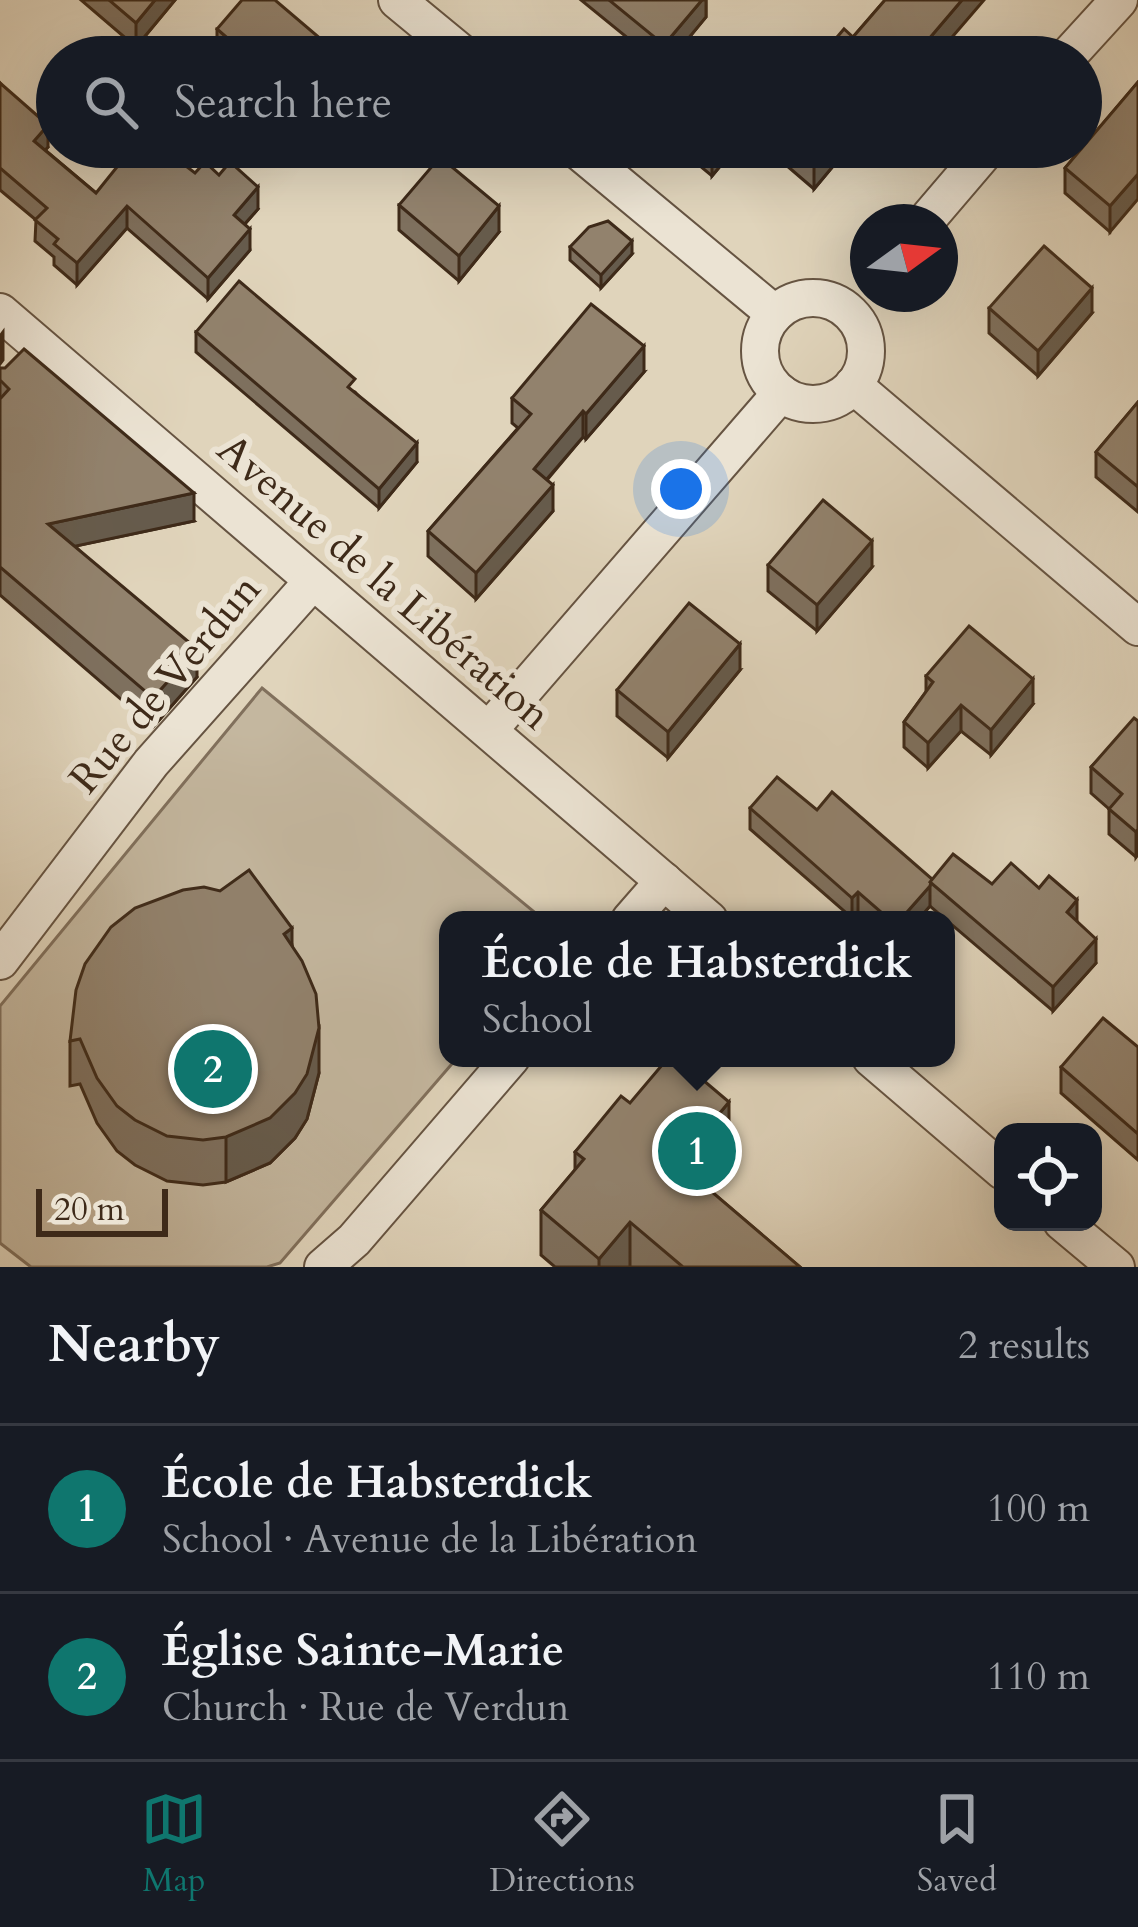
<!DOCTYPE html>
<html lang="en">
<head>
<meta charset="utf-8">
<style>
	:root { --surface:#171b24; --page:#242831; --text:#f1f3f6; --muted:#9ea1a6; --line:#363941; --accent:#0f766e }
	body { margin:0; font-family:Cardo,serif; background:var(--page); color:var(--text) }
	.controls { position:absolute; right:36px; bottom:36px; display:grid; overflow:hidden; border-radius:24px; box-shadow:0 12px 48px #0002 }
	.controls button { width:108px; height:108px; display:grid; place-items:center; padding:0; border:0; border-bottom:3px solid var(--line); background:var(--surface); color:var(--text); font:60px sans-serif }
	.compass { position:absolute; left:850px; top:204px; width:108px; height:108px; border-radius:50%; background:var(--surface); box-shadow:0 12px 48px #0002; rotate:75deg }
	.scale { position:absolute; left:36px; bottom:30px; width:132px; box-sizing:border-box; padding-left:12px; border:6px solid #3e2a19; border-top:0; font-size:33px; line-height:42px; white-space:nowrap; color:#3e2a19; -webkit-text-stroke:9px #ebe3d3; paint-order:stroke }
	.you { position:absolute; left:681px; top:489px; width:42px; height:42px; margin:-30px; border:9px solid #fff; border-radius:50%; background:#1a73e8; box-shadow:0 0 0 18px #1a73e833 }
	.badge { display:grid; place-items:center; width:78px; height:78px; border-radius:50%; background:var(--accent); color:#fff; font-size:39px; font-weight:700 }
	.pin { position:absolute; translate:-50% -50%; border:6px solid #fff; box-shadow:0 3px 12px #0006 }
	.popup { position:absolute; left:439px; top:911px; width:516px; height:156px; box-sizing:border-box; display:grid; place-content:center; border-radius:24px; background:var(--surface); filter:drop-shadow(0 3px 9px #0005); font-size:39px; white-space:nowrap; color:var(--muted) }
	.popup b { font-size:45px; color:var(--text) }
	.popup::after { content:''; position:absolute; left:50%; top:100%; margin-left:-24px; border:24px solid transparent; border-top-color:var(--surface) }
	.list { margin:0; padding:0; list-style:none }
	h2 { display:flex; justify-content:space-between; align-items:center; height:156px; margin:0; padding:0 48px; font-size:51px }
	h2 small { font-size:39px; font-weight:400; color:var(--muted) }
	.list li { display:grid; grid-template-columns:78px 1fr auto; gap:36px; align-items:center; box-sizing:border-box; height:168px; padding:0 48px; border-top:3px solid var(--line) }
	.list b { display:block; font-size:45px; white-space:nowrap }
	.list p { margin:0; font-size:39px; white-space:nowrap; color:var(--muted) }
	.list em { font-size:39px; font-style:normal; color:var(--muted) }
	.icon { flex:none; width:66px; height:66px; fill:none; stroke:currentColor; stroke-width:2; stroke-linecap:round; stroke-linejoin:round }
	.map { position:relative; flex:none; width:1138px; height:1267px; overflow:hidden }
	.search { position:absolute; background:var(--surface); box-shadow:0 12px 48px #0002; left:36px; right:36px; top:36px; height:132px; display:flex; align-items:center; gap:30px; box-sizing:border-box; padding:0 42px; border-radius:66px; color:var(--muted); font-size:45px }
	.sheet { height:492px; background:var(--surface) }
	nav { display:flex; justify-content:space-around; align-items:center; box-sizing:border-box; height:168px; border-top:3px solid var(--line); background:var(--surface); font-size:33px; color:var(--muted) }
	nav a { display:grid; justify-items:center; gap:6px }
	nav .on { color:var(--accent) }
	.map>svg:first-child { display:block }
	.green { fill:#c4b79f; stroke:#81705c; stroke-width:3 }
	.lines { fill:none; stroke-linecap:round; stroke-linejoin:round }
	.street-casing { stroke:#665442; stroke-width:40 }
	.street { stroke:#ebe3d3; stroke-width:36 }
	.wall { fill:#7e705e; stroke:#3e2a19; stroke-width:3 }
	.shaded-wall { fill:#665b4c; stroke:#3e2a19; stroke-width:3 }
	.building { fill:#92826d; stroke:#3e2a19; stroke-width:3 }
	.labels { text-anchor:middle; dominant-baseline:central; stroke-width:12; stroke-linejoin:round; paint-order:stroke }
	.street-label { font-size:42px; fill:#3e2a19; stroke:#ebe3d3 }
</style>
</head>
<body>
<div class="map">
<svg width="1138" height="1267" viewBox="0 0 1138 1267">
	<rect width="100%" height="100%" fill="#e0d4bb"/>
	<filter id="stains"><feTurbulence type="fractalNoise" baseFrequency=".00167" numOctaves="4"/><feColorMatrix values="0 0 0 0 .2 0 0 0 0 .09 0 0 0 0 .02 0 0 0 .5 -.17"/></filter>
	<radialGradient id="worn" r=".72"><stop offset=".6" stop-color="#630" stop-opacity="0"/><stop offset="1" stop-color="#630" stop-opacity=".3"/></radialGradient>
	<path class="green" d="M262,688L544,920H448V1058H457L280,1263L267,1267H31L0,1243V1006Z"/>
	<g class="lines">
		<g class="street-casing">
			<g id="street">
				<path d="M397,0L466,57"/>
				<path d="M1067,57L1119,0"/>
				<path d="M574,147L775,314"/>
				<path d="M925,222L989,147"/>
				<circle cx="813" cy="351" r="53"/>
				<path d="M0,312L709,920"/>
				<path d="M853,385L1138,627"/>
				<path d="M489,730L781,393"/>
				<path d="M630,920L664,881"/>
				<path d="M0,961L151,763L313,581"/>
				<path d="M871,1058L1003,1171"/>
				<path d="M1062,1222L1116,1267"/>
				<path d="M323,1267L354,1240L511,1058"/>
			</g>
		</g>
		<use href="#street" class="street"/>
	</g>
	<g class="wall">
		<path d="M81,0H175L136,47Z"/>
		<path d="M581,0H706V17L673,57H651Z"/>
		<path d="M885,0L935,57H820L853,37Z"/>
		<path d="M217,29L342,57H223L217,52Z"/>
		<path d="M1138,82L1110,232L1065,193V168Z"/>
		<path d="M0,83L48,147L45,150L96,193L195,173L258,209L245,224L250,250L208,299L127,228L77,285L54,265V257L35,241L36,220L0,190Z"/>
		<path d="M682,147H736L712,176L682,151Z"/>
		<path d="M765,147H849L814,189Z"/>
		<path d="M399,205L499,232L459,281L399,230Z"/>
		<path d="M570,247L632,254L601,288L570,260Z"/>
		<path d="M989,308L1092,313L1038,376L989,333Z"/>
		<path d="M196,332L355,392L417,462L379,508L196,352Z"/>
		<path d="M0,368L194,521L75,546L197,677L153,727L0,595Z"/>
		<path d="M644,372L586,439L583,437L547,480L553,511L476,599L428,556V531L518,428L512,423V398Z"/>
		<path d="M1138,402V512L1096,477V452Z"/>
		<path d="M768,565L872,567L817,631L768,591Z"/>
		<path d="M740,670L668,758L617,716V690Z"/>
		<path d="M926,676L1033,704L991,755L961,731L928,768L904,747V722L926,692Z"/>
		<path d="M1138,721V854L1136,857L1109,834V809L1091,793V767Z"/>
		<path d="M750,808L817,810L932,879L992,884L1077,922L1096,963L1053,1011L930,906L918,920H866L858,912L852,918L750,829Z"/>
		<path d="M292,945L319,1073L307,1119L295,1138L270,1163L226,1182L203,1185L167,1181L135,1165L117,1151L97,1123L80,1084L70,1086V1041Z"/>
		<path d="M1138,1047V1160L1061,1093V1067Z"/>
		<path d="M630,1103L729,1147L700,1182L800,1267H555L541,1255V1210L575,1170V1152Z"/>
	</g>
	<g class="shaded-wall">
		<path d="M155,0H175L136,47V23Z"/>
		<path d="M702,0H706V17L673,57H664V45Z"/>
		<path d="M962,0H984L935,57H922V47Z"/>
		<path d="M915,41V57H902Z"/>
		<path d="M48,125V147L34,163V141Z"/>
		<path d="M725,147H736L712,176V163Z"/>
		<path d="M828,147H849L814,189V164Z"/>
		<path d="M1138,174V199L1110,232V206Z"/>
		<path d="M258,187V209L234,236V215Z"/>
		<path d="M127,206V228L77,285V263Z"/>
		<path d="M499,206V232L459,281V256Z"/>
		<path d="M250,229V250L208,299V278Z"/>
		<path d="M632,241V254L601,288V275Z"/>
		<path d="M1092,288V313L1038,376V351Z"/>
		<path d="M3,332V360L0,364V336Z"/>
		<path d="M644,346V372L586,439V414Z"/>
		<path d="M583,411V437L534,494V469Z"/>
		<path d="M417,443V462L379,508V489Z"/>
		<path d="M553,485V511L476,599V573Z"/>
		<path d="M194,493V521L48,552V524Z"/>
		<path d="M872,541V567L817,631V605Z"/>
		<path d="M740,644V670L668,758V732Z"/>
		<path d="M197,649V677L153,727V698Z"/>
		<path d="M1033,679V704L991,755V730Z"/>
		<path d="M961,705V731L928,768V743Z"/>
		<path d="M1138,829V854L1136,857V832Z"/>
		<path d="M930,886V906L918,920H900Z"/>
		<path d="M858,892V912L852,918V898Z"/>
		<path d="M1077,900V925L1067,912Z"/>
		<path d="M292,928V973L284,934Z"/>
		<path d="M1096,939V963L1053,1011V987Z"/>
		<path d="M319,1028V1073L307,1119L295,1138L270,1163L226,1182V1137Z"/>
		<path d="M729,1102V1147L678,1209V1163Z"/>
		<path d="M630,1222V1267H599V1259Z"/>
	</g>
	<g class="building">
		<path d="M109,0H155L136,23Z"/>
		<path d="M242,0H275L342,57H249L217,29Z"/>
		<path d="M609,0H702L664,45Z"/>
		<path d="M885,0H962L922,47L915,41L902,57H820L844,29L853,37Z"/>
		<path d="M1138,82V174L1110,206L1065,168Z"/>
		<path d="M0,83L48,125L34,141L96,193L133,147H161L195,173L205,162L219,175L230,162L258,187L234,215L250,229L208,278L127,206L77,263L54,244L58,239L35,220L47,208L0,168Z"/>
		<path d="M693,147H725L712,163Z"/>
		<path d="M795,147H828L814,164Z"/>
		<path d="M440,157L499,206L459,256L399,205Z"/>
		<path d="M608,221L632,241L601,275L570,247L589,227Z"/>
		<path d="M1044,246L1092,288L1038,351L989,308Z"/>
		<path d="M239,281L355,379L348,387L417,443L379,489L196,332Z"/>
		<path d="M591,304L644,346L586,414L583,411L534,469L553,485L476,573L428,531L531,414L512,398Z"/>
		<path d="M24,349L194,493L48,524L197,649L153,698L0,567V399L9,389L0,380V368H5Z"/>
		<path d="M1138,402V487L1096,452Z"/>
		<path d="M823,500L872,541L817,605L768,565Z"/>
		<path d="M689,603L740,644L668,732L617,690Z"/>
		<path d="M969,626L1033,679L991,730L961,705L928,743L904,722L933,682L926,676Z"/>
		<path d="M1134,718L1138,721V829L1136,832L1109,809L1122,794L1091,767Z"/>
		<path d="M777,777L817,810L832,792L932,879L930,886L900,920H890L858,892L852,898L750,808Z"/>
		<path d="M953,854L992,884L1011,863L1039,888L1049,876L1077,900L1067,912L1096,939L1053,987L930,882Z"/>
		<path d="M249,870L292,928L284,934L302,961L316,994L319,1028L307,1074L295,1093L270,1118L226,1137L203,1140L167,1136L135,1120L117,1106L97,1078L80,1039L70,1041L76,990L85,964L111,927L135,908L183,890L204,887L220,891Z"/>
		<path d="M1103,1018L1138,1047V1134L1061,1067Z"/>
		<path d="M668,1058H677L729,1102L678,1163L800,1267H683L630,1222L599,1259L541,1210L584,1159L575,1152L621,1096L630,1103Z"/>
	</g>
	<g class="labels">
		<g class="street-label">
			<text transform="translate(384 582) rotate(41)">Avenue de la Libération</text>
			<text transform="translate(165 684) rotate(-50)">Rue de Verdun</text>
		</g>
	</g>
	<rect width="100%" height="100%" filter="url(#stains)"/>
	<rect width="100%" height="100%" fill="url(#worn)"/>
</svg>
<div class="controls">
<button><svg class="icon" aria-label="locate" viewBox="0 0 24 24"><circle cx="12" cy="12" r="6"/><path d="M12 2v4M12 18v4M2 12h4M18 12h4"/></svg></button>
</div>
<svg class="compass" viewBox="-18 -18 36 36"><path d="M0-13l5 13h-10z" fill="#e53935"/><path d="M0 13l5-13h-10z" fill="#9ea1a6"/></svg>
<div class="scale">20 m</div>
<div class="you"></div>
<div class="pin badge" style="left:697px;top:1151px">1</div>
<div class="popup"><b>École de Habsterdick</b>School</div>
<div class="pin badge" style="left:213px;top:1069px">2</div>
<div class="search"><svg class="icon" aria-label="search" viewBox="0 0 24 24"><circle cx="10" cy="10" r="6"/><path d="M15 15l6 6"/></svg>Search here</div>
</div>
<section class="sheet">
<h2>Nearby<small>2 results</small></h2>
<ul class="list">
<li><span class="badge">1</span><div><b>École de Habsterdick</b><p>School · Avenue de la Libération</p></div><em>100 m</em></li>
<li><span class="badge">2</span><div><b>Église Sainte-Marie</b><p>Church · Rue de Verdun</p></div><em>110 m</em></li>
</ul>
</section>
<nav>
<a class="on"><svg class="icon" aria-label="map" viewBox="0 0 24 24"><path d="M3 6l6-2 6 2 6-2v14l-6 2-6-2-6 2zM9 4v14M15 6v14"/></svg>Map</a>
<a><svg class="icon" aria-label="directions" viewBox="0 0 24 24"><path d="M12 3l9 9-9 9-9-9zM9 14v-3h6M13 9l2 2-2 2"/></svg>Directions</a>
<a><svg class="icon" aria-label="saved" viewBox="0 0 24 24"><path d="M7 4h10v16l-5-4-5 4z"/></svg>Saved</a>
</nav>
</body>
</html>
